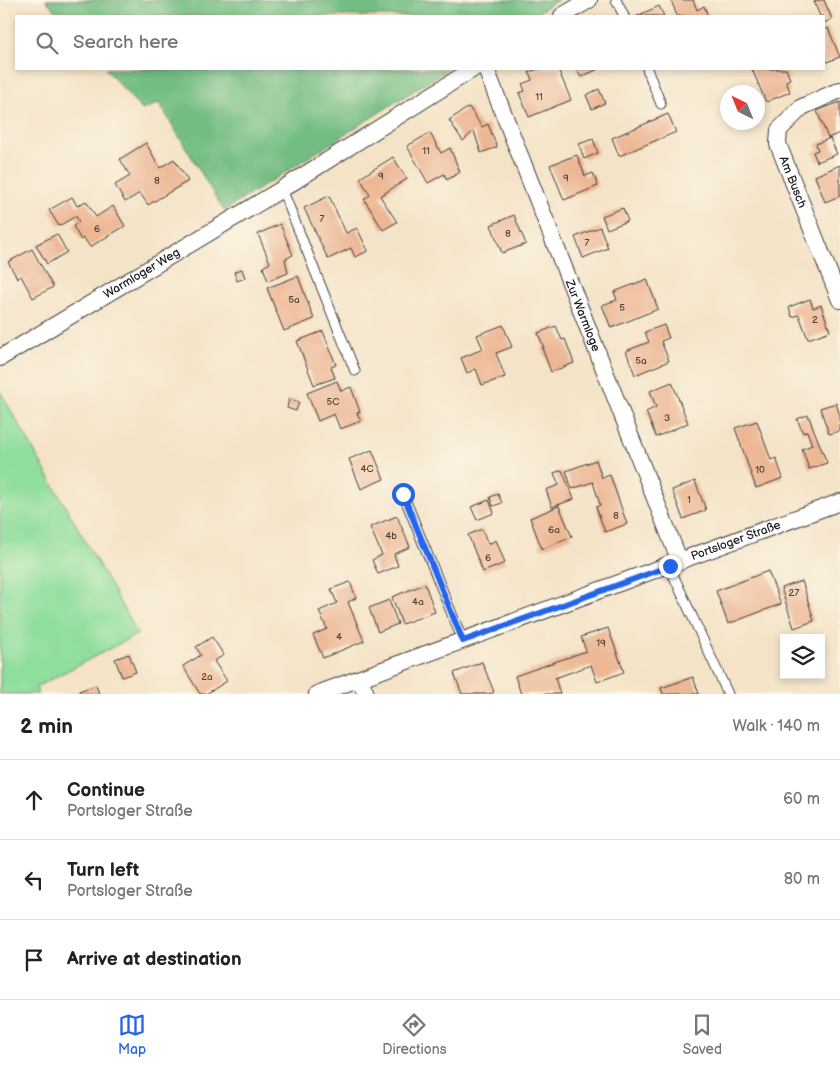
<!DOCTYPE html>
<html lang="en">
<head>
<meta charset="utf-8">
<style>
	:root { --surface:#fff; --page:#f2f2f2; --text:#222; --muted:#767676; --line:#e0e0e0; --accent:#2563eb }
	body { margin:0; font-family:"Balsamiq Sans",sans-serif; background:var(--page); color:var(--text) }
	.controls { position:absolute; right:15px; bottom:15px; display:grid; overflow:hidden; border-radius:0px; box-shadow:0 2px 8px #0003 }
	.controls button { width:45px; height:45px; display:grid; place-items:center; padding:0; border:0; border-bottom:1px solid var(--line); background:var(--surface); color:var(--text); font:25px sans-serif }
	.compass { position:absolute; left:720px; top:85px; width:45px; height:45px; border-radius:50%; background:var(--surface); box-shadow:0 2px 8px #0003; rotate:317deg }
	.stop { position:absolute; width:15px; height:15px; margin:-11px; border:4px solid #2563eb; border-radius:50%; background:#fff }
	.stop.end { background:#2563eb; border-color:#fff; box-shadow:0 1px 5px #0008 }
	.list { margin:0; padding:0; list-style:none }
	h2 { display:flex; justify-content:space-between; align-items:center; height:65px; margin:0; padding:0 20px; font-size:21px }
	h2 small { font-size:16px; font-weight:400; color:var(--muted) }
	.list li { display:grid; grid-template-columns:32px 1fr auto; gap:15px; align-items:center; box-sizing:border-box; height:80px; padding:0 20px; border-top:1px solid var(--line) }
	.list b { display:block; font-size:19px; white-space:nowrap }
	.list p { margin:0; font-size:16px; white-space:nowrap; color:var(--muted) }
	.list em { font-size:16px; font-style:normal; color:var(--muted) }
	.icon { flex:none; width:28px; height:28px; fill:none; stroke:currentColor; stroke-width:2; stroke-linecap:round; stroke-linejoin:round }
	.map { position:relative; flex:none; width:840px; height:694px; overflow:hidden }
	.search { position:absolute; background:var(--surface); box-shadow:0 2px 8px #0003; left:15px; right:15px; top:15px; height:55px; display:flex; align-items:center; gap:12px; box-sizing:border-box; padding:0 18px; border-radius:0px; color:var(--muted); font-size:19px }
	.sheet { height:305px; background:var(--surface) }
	nav { display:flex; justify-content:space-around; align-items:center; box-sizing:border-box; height:70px; border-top:1px solid var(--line); background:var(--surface); font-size:14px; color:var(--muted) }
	nav a { display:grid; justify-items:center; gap:2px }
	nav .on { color:var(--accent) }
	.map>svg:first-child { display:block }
	.green { fill:#8fde9c; stroke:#567d5c }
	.forest { fill:#73bd84; stroke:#486c50 }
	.building { fill:#edb794 }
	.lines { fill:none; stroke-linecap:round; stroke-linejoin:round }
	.service-casing { stroke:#3c3a36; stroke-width:11 }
	.minor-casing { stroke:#3c3a36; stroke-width:18 }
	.service { stroke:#fff; stroke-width:9 }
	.minor { stroke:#fff; stroke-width:16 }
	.route { stroke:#2563eb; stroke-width:6 }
	.labels { text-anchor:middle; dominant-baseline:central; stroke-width:4; stroke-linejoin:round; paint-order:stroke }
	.number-label { font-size:10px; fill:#50433a }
	.street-label { font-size:12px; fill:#1c1c1c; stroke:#fcf5e5 }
</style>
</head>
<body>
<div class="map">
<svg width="840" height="694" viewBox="0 0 840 694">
	<rect width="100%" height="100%" fill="#fcf5e5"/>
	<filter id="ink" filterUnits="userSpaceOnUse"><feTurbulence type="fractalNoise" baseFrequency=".02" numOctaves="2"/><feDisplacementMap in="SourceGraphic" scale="10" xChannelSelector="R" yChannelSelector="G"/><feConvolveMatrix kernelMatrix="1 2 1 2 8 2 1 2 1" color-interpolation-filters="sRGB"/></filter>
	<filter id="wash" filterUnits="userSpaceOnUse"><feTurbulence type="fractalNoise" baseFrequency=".0096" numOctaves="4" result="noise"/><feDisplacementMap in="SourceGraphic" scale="20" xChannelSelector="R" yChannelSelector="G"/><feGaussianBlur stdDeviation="1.12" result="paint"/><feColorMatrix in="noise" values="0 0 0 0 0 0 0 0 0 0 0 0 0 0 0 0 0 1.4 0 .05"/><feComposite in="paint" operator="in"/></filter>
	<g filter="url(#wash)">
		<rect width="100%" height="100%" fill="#f4e3c7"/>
		<path class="green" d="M0,391L138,634L36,687L39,694H0Z"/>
		<g class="forest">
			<path d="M46,0H558L532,16H60Z"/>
			<path d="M106,69H448L224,211L159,103L142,110Z"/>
		</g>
		<g id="blocks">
			<g class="building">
				<path d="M671,0H693L697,10L704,6L708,16H677Z"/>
				<path d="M819,0H824L832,19L824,23V16H820L814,2Z"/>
				<path d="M659,6L664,16H637Z"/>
				<path d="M828,28L840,57L824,63V30Z"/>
				<path d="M539,69H558L571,100L529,117L519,93L525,91L522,84L532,80L529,72Z"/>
				<path d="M576,69H598L581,77Z"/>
				<path d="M752,69H786L790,79L786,81L790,92L766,102Z"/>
				<path d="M599,89L605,103L592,109L586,95Z"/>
				<path d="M840,102V133L828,138L817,111Z"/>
				<path d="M469,107L482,127L488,124L497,147L481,153L474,131L463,141L449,120Z"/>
				<path d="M668,114L676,132L619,156L612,138Z"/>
				<path d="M430,133L441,153L450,148L460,172L447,180L444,174L428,183L407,146Z"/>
				<path d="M830,138L837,154L817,162L813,152L818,150L816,144Z"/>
				<path d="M593,139L598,153L584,159L579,144Z"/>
				<path d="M146,143L160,168L174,159L188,181L148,205L140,193L125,202L115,185L130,176L120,159Z"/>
				<path d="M577,155L585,176L593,173L598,186L564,200L550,165Z"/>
				<path d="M393,157L407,179L380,196L397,222L383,230L364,199L370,195L360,178Z"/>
				<path d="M840,165V196L825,202L815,176Z"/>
				<path d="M329,196L346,233L357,228L368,251L355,257L351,248L328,259L304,208Z"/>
				<path d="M72,197L77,206L86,201L96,217L113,206L125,226L90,247L84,238L81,240L73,226L79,222L76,216L59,226L49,210Z"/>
				<path d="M623,208L628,221L607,229L602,216Z"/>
				<path d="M514,215L526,244L502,253L491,225Z"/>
				<path d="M280,224L293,255L285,259L288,273L268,281L263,267L270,263L258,234Z"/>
				<path d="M600,227L608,248L583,258L575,237Z"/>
				<path d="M57,234L67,252L47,264L36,245Z"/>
				<path d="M32,249L53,287L33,298L21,276L17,278L8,262Z"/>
				<path d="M242,269L245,278L237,281L234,272Z"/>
				<path d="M298,276L314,319L284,331L267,288Z"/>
				<path d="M647,279L658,309L611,328L602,305L617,300L614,292Z"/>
				<path d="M810,299L813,308L821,305L830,331L808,339L799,315L792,317L789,307Z"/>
				<path d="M503,325L512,347L496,353L505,377L482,385L476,369L467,373L461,358L483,349L477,335Z"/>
				<path d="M664,325L669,338L661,341L669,361L635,375L626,351L649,342L645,332Z"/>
				<path d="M556,326L562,340L565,339L574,363L551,372L542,348H544L538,333Z"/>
				<path d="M323,331L336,365L331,367L335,378L314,385L297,341Z"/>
				<path d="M337,381L341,391L351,387L360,412L357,413L361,421L340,429L334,414L318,421L307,393Z"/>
				<path d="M672,382L688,423L656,437L646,412L656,407L650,391Z"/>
				<path d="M289,399L299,402L296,411L287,408Z"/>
				<path d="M836,403L840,416V431L829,434L820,408Z"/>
				<path d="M808,415L827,463L809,469L802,449L812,445L807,431L803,433L797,419Z"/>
				<path d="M757,421L771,460L776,458L783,478L756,488L735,428Z"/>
				<path d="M372,450L384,479L361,489L349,459Z"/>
				<path d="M596,460L602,478L610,475L627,524L605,532L596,507L600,505L593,482L572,489L566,471Z"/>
				<path d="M562,470L574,499L552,507L546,490L559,485L554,473Z"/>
				<path d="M695,481L706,510L683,519L672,490Z"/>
				<path d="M498,494L502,503L493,506L490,497Z"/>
				<path d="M489,500L494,513L477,520L471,507Z"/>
				<path d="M559,506L572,537L542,549L530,518Z"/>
				<path d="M397,516L410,547L394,554L398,566L378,574L372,560L382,555L370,527Z"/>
				<path d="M482,529L488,544L496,540L505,563L483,572L468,535Z"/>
				<path d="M768,571L781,604L728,624L716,591Z"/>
				<path d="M802,581L814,621L794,628L781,588Z"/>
				<path d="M350,582L356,598L348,602L364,641L323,658L313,635L327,629L319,611L337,603L331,589Z"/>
				<path d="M425,584L435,612L402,624L392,597Z"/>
				<path d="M389,600L398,624L378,632L369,608Z"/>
				<path d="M608,628L624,672L597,682L591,665L555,678L560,694H521L515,676L586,651L581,637Z"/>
				<path d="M212,637L224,655L214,661L227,681L206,694H200L183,666L201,655L196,647Z"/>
				<path d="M129,654L136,672L122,677L115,659Z"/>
				<path d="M482,662L494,692L490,694H462L454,673Z"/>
				<path d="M693,677L699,694H663L661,688Z"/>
				<path d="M96,685L99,694H80L79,691Z"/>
			</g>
		</g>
	</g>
	<g filter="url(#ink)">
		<use href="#blocks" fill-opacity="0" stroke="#3c3a36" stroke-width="1"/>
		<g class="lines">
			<g class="service-casing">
				<g id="service">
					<path d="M616,0L624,16"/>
					<path d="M647,69L661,104"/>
					<path d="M282,189L355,371"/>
					<path d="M403,494L463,641"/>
					<path d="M669,566L728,694"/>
				</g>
			</g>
			<g class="minor-casing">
				<g id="minor">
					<path d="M562,16L589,0"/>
					<path id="s1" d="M486,69L680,562"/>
					<path id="s2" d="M840,90L802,107L779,130L778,144L840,300"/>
					<path id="s3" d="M0,358L282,189L473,69"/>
					<path d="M360,679L366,694"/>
					<path id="s4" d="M317,694L840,502"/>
				</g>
			</g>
			<use href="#service" class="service"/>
			<use href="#minor" class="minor"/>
		</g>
	</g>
	<g class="lines" filter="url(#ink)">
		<path class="route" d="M403,494L463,641L670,566"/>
	</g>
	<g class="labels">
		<g class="number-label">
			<text x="539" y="97">11</text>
			<text x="426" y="151">11</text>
			<text x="381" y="176">9</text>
			<text x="566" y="178">9</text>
			<text x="157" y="181">8</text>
			<text x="322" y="219">7</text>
			<text x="97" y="229">6</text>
			<text x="508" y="234">8</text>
			<text x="587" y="243">7</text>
			<text x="294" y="300">5a</text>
			<text x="622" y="308">5</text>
			<text x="815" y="320">2</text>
			<text x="641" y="361">5a</text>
			<text x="333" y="402">5C</text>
			<text x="667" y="418">3</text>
			<text x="367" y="469">4C</text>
			<text x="760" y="470">10</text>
			<text x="689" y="500">1</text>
			<text x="616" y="516">8</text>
			<text x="554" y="530">6a</text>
			<text x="391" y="536">4b</text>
			<text x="488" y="558">6</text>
			<text x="794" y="593">27</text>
			<text x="418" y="602">4a</text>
			<text x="339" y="637">4</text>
			<text x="601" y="643">19</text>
			<text x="207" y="677">2a</text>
		</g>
		<g class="street-label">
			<text stroke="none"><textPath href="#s2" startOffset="129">Am Busch</textPath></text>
			<text stroke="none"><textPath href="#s3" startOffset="165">Warmloger Weg</textPath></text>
			<text stroke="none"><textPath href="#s1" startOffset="265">Zur Warmloge</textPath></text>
			<text stroke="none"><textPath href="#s4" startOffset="446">Portsloger Straße</textPath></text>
		</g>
	</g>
</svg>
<div class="controls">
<button><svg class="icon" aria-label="layers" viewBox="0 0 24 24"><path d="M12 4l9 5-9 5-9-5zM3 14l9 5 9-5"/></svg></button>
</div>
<svg class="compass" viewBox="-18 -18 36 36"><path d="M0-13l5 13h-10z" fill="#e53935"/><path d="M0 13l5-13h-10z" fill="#767676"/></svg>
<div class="stop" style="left:403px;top:494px"></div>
<div class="stop end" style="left:670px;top:566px"></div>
<div class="search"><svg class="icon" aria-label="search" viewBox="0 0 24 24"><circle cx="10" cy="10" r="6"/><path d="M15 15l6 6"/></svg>Search here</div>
</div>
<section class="sheet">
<h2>2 min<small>Walk · 140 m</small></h2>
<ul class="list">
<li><svg class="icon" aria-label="ahead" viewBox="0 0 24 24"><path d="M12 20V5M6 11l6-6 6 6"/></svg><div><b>Continue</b><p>Portsloger Straße</p></div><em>60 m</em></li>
<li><svg class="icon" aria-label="left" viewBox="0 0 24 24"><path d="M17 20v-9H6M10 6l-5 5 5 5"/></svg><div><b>Turn left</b><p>Portsloger Straße</p></div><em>80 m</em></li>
<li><svg class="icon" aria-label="arrive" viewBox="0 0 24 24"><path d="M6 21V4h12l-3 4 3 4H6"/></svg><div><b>Arrive at destination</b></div></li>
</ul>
</section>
<nav>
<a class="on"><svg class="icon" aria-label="map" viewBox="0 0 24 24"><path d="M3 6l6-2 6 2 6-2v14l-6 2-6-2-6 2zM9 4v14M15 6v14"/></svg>Map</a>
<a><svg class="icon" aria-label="directions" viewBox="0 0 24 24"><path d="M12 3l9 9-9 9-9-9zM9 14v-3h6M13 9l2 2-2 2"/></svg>Directions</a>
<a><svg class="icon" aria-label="saved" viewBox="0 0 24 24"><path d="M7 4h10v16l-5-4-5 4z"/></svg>Saved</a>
</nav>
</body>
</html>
